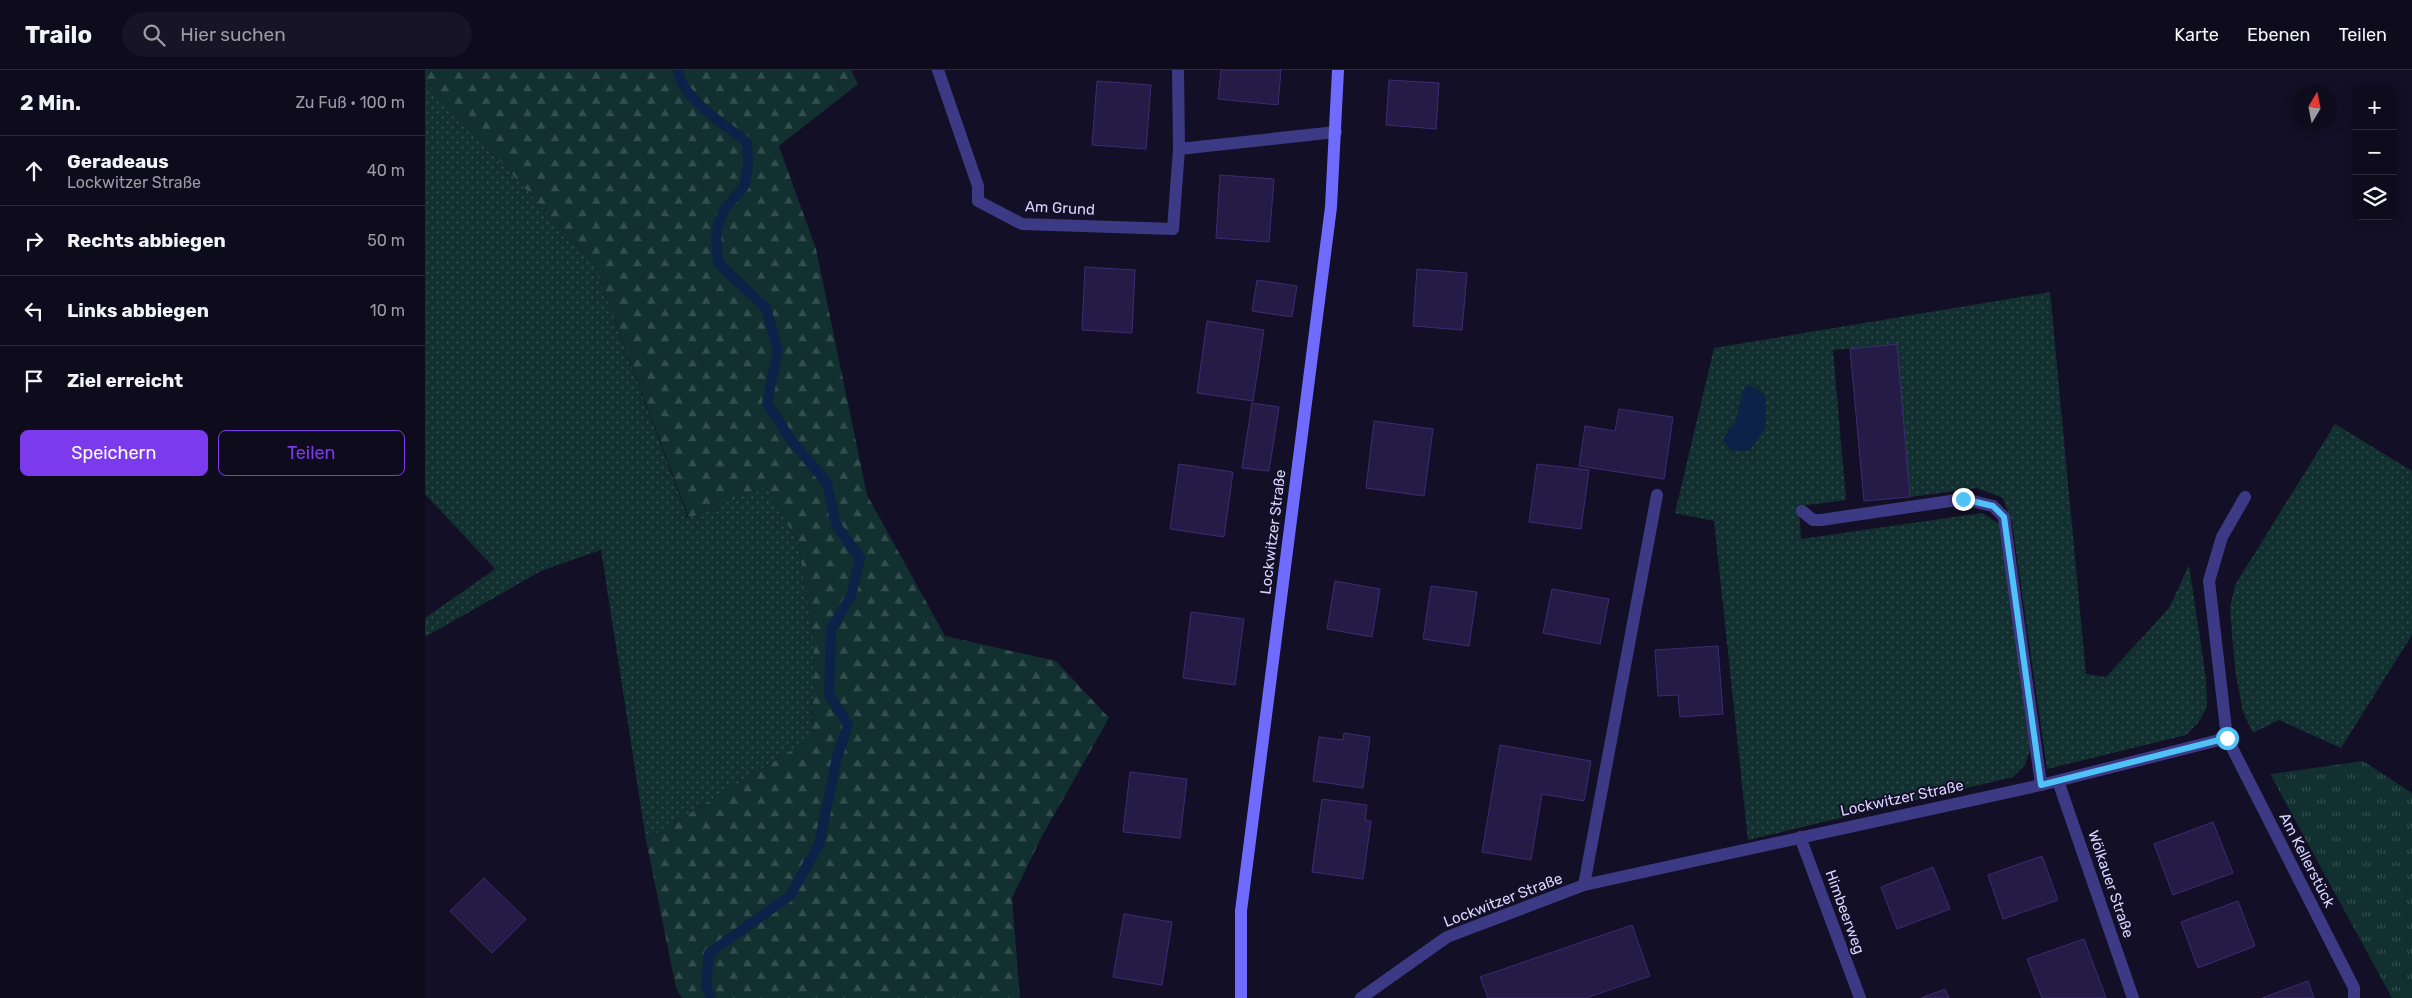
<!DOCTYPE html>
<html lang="de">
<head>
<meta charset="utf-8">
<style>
	:root { --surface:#0e0b1c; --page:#171425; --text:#f1f3f6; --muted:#9b9ba3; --line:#2e2b3b; --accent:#7c3aed }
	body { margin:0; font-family:Rubik,sans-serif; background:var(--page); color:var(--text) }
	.controls { position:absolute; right:15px; top:15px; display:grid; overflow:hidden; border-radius:8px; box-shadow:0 2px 12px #0003 }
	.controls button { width:45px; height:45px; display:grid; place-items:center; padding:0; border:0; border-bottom:1px solid var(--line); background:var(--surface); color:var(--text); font:25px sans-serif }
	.compass { position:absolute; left:1867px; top:15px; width:45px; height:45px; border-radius:50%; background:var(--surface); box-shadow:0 2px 12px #0003; rotate:10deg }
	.stop { position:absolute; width:15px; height:15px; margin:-11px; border:4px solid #4fc3f7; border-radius:50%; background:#fff }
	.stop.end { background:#4fc3f7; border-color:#fff; box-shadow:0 1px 5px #0008 }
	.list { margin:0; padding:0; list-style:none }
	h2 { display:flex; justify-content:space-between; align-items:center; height:65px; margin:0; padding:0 20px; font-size:21px }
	h2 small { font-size:16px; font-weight:400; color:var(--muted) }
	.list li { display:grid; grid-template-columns:32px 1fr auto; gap:15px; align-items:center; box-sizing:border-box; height:70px; padding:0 20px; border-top:1px solid var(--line) }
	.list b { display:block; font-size:19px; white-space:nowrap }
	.list p { margin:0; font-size:16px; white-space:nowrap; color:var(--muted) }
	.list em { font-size:16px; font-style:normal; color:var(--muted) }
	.actions { display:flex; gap:10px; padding:15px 20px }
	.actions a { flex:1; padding:11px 0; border:1px solid var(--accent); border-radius:8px; text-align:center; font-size:18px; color:var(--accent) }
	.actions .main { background:var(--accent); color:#fff }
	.icon { flex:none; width:28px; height:28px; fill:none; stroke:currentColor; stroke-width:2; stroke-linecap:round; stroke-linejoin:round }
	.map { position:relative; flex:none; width:1987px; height:928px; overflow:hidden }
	header { display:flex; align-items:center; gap:30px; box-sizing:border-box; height:70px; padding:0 25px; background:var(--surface); border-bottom:1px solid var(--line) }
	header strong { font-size:24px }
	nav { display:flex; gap:28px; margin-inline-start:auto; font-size:18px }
	.search { width:350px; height:45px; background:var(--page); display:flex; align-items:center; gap:12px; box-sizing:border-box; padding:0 18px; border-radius:28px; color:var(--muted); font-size:19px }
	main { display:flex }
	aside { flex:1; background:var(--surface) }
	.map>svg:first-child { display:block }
	.grass { fill:url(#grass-dots) }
	.forest { fill:url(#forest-firs) }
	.park { fill:url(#park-tufts) }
	.water { fill:#0c2248 }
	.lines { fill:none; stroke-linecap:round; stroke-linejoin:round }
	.stream { stroke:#0c2248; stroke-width:10 }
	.building { fill:#241b47; stroke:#3b2d73 }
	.lane { stroke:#3d3a85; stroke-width:12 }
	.street { stroke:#3d3a85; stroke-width:12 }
	.secondary { stroke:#6f6bff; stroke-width:12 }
	.route { stroke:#4fc3f7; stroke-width:6 }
	.labels { text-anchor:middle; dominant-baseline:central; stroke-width:4; stroke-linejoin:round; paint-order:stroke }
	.street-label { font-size:15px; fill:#d9d4ff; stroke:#130f26 }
</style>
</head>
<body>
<header>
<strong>Trailo</strong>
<div class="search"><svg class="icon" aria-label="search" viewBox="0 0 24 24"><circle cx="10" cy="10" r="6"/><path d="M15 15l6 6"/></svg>Hier suchen</div>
<nav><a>Karte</a><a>Ebenen</a><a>Teilen</a></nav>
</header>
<main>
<aside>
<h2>2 Min.<small>Zu Fuß · 100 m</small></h2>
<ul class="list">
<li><svg class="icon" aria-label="ahead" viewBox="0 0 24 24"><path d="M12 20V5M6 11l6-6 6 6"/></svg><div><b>Geradeaus</b><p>Lockwitzer Straße</p></div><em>40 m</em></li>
<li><svg class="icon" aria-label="right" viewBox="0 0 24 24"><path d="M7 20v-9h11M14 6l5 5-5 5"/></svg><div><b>Rechts abbiegen</b></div><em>50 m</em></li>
<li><svg class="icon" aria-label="left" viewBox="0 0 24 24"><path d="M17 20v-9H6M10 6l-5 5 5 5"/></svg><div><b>Links abbiegen</b></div><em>10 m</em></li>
<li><svg class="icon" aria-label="arrive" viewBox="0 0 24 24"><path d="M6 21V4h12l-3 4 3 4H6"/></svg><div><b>Ziel erreicht</b></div></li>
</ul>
<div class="actions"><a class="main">Speichern</a><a>Teilen</a></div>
</aside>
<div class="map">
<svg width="1987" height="928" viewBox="0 0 1987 928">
	<defs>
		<pattern id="grass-dots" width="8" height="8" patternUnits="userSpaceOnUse" patternTransform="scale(1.25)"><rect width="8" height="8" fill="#12302f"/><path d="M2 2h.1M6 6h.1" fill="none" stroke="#344d4e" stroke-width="1.8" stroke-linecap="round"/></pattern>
		<pattern id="forest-firs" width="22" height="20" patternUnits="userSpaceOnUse" patternTransform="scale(1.25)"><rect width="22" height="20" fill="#12302f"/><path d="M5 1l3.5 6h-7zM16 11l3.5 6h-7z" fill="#344d4e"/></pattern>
		<pattern id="park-tufts" width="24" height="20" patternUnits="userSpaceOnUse" patternTransform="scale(1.25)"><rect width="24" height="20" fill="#12302f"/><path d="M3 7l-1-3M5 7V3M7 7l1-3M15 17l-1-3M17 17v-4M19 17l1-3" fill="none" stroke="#344d4e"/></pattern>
	</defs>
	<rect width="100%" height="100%" fill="#130f26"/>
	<g class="grass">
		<path d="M0,10L168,192L263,448L341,416L373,473L389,571L387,668L221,770L176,480L116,501L0,567V548L70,499L0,424Z"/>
		<path d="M1625,222L1661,604L1681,607L1744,538L1764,495L1781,609L1782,637L1773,653L1761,665L1622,699L1587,453L1578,428L1552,418L1485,427L1472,275L1408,280L1421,430L1374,436L1376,469L1557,443L1576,455L1605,680L1600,695L1588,707L1323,770L1289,451L1250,443L1289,278Z"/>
		<path d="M1910,354L1987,401V565L1916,678L1854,650L1828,663L1818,642L1810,600L1805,538L1810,515Z"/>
	</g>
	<path class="forest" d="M0,0H426L433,14L354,76L391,179L442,425L520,566L631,591L684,648L617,766L587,828L595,928H257L251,918L221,770L387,668L389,571L373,473L341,416L264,448L168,192L0,10Z"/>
	<path class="park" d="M1938,691L1987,723V928H1967L1845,704Z"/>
	<path class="water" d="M1324,315L1337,322L1340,327L1341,357L1325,380L1306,381L1298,370L1304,359L1310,354L1318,320Z"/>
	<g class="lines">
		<path class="stream" d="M253,0C256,28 300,55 322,72L323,94L320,115L299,140L291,161L293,193L341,238L353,281L342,333L366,370L402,413L411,455L435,488L426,526L406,559L404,624L423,655L412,688L394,774L365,826L284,883L281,916L286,928"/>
	</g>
	<g class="building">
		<path d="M796,0H856L853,35L793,29Z"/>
		<path d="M964,10L1014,13L1011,59L961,55Z"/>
		<path d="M672,11L726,15L721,79L667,75Z"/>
		<path d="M795,105L849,109L844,172L791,168Z"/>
		<path d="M660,197L710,200L707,263L657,260Z"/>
		<path d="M992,199L1042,203L1037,260L988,256Z"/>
		<path d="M832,210L872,216L867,247L827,241Z"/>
		<path d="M782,251L839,260L828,331L772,323Z"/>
		<path d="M1472,274L1485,427L1439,431L1425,279Z"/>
		<path d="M827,333L854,337L844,401L817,398Z"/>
		<path d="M1194,339L1248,347L1239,409L1154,396L1160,356L1190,361Z"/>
		<path d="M949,351L1008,359L999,426L941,418Z"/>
		<path d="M754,394L808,402L799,467L745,459Z"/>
		<path d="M1112,394L1164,400L1156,459L1104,452Z"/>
		<path d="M910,511L955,519L947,567L902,559Z"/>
		<path d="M1006,516L1052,522L1044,576L998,569Z"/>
		<path d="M1127,519L1184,529L1175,574L1118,563Z"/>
		<path d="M766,542L819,549L810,615L758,608Z"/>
		<path d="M1293,576L1298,644L1255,647L1253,625L1233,626L1230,580Z"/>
		<path d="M919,663L945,667L938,718L888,711L894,667L918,670Z"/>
		<path d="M1075,675L1166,691L1159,731L1117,724L1106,790L1057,782Z"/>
		<path d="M705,702L762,709L755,768L698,762Z"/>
		<path d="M897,729L942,735L940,750L946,751L938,809L887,802Z"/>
		<path d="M1788,752L1808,803L1748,825L1729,774Z"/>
		<path d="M1617,786L1633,830L1578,849L1563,805Z"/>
		<path d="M1508,797L1525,839L1472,859L1456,817Z"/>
		<path d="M59,808L101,849L67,883L25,841Z"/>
		<path d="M1813,831L1830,876L1773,898L1756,852Z"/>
		<path d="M699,844L747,852L737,915L688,907Z"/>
		<path d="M1207,855L1225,906L1161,928H1063L1055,907Z"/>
		<path d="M1659,869L1681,928H1617L1602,889Z"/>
		<path d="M1883,911L1889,928H1837Z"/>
		<path d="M1520,919L1524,928H1496Z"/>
	</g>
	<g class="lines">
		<path class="lane" d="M1377,441L1388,450H1396L1539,429L1568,436L1579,447L1616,715"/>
		<g class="street">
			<path d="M513,0L553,116V131L597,154L748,159L754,79L753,0"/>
			<path d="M754,79L911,62"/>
			<path d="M1820,427L1797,467L1784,511L1802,668L1929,918V928"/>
			<path d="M1633,711L1708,928"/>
			<path d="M1375,767L1435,928"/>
			<path d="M1159,815L1232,425"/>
			<path d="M936,928L1022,867L1159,815L1616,715L1802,668"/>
		</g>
		<path class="secondary" d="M816,928V841L906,137L913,0"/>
	</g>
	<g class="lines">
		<path class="route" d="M1538,429L1568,436L1579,447L1616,715L1802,668"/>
	</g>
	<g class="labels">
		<g class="street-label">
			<text transform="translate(635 138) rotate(3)">Am Grund</text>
			<text transform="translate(848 462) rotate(-83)">Lockwitzer Straße</text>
			<text transform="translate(1477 728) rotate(-12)">Lockwitzer Straße</text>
			<text transform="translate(1882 790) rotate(63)">Am Kellerstück</text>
			<text transform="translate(1686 814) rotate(71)">Wölkauer Straße</text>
			<text transform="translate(1078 830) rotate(-21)">Lockwitzer Straße</text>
			<text transform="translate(1420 842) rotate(70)">Himbeerweg</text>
		</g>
	</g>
</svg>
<div class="controls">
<button>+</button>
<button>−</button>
<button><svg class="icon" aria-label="layers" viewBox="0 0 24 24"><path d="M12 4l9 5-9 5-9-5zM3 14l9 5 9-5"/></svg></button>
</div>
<svg class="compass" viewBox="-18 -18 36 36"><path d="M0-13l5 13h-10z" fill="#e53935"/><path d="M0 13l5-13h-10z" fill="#9b9ba3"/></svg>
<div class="stop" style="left:1802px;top:668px"></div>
<div class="stop end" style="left:1538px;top:429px"></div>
</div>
</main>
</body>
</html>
